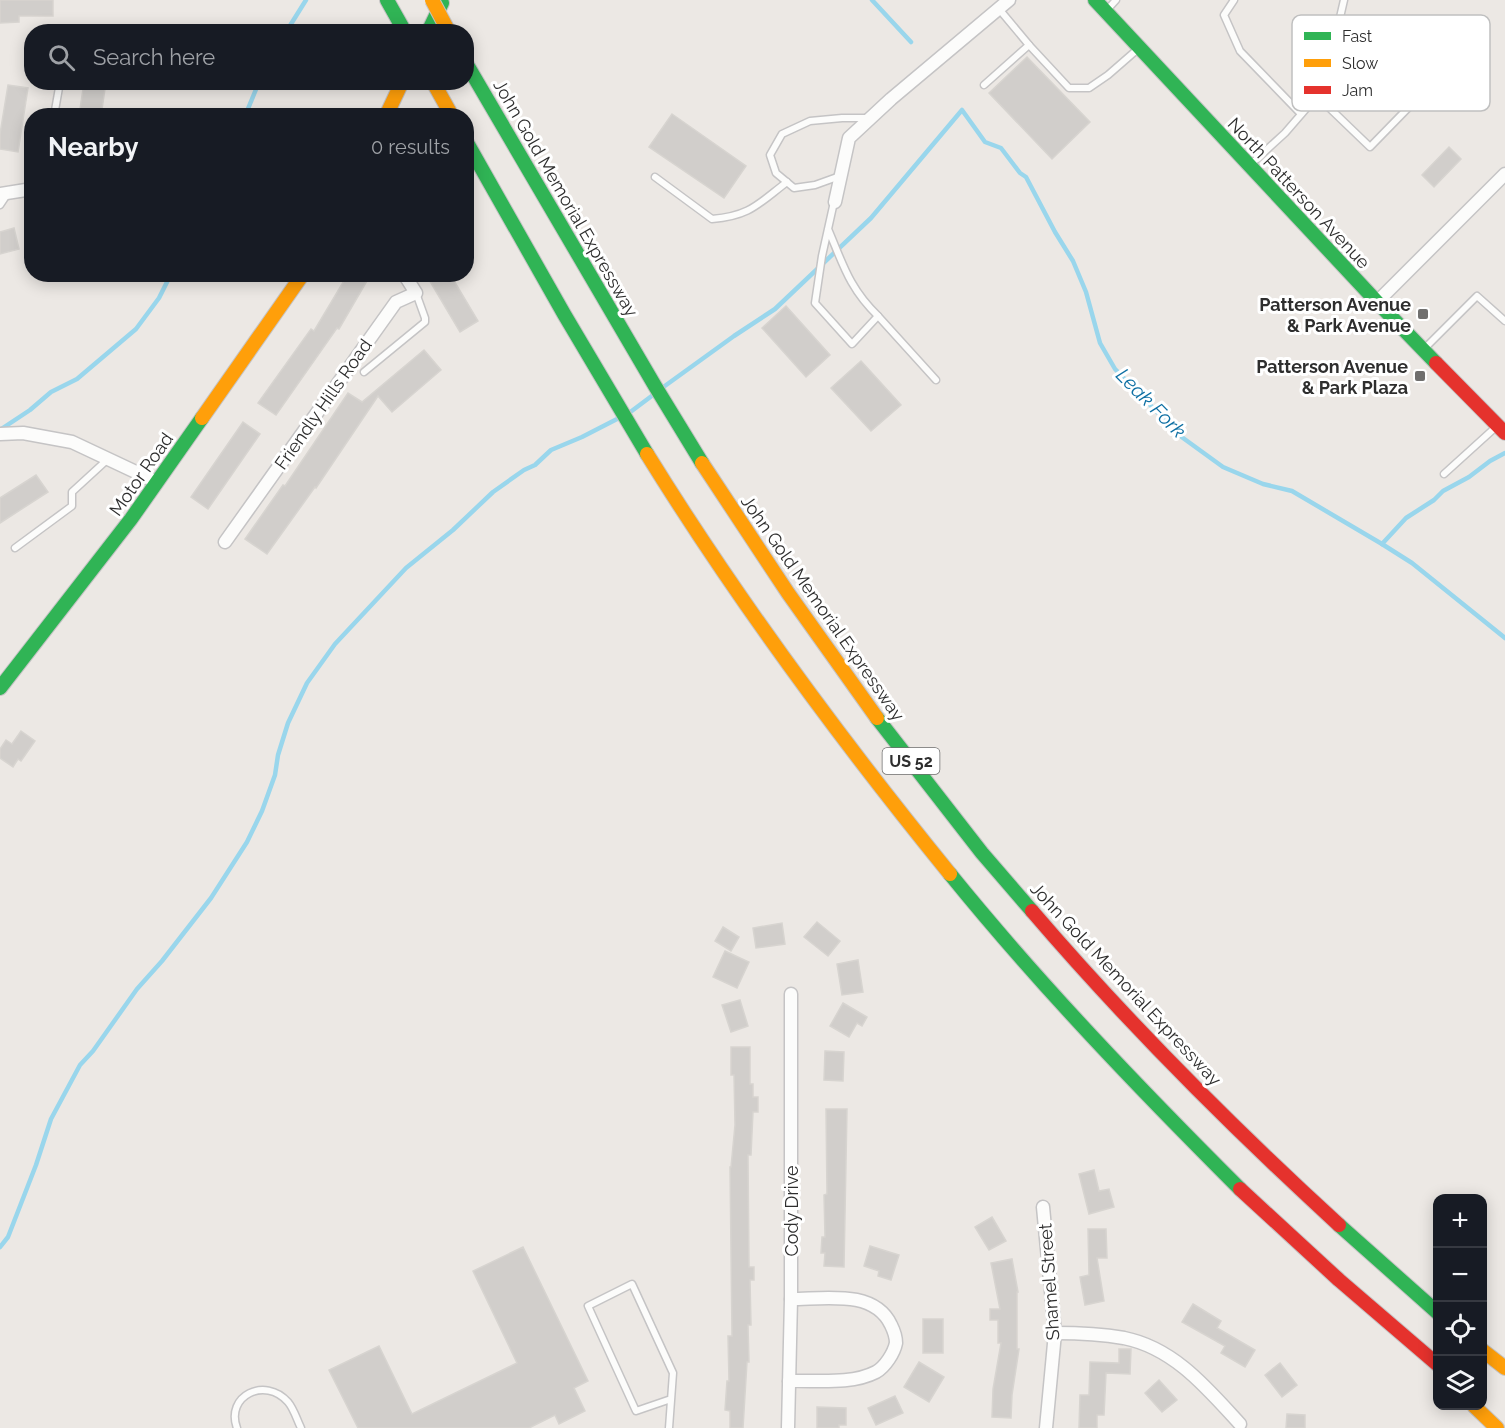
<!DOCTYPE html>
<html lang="en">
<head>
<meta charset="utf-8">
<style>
	:root { --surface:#171b24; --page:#20242c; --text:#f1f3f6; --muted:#9ea1a6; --line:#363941 }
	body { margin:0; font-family:Raleway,sans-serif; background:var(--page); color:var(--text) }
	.controls { position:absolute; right:18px; bottom:18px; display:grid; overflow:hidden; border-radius:12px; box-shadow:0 3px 15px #0003 }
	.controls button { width:54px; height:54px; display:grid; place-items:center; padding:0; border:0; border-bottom:2px solid var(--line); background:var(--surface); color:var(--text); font:30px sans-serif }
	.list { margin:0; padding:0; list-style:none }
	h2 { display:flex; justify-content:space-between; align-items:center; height:78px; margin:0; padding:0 24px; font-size:26px }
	h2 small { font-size:20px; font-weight:400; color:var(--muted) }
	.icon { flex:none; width:33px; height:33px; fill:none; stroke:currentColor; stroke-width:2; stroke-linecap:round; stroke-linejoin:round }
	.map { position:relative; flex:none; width:1505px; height:1428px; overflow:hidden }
	.search { position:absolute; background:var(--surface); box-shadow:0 3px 15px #0003; left:24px; top:24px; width:450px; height:66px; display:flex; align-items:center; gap:15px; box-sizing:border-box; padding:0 21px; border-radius:24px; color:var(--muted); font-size:22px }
	.panel { position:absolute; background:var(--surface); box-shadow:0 3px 15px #0003; left:24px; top:108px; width:450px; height:174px; border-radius:24px }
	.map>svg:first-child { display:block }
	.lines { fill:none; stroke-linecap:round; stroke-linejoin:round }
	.stream { stroke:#99d6ec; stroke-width:4.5 }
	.building { fill:#d1cecb; stroke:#d7d4d0; stroke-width:1.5 }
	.lane-casing { stroke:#c5c4c5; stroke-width:9 }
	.street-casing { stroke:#c5c4c5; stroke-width:15 }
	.fast-casing { stroke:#c5c4c5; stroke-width:16 }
	.slow-casing { stroke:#c5c4c5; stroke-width:16 }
	.jam-casing { stroke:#c5c4c5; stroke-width:16 }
	.lane { stroke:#fcfcfb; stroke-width:6 }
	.street { stroke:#fcfcfb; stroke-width:12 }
	.fast { stroke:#30b455; stroke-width:14 }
	.slow { stroke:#ff9f0a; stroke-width:14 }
	.jam { stroke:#e5322d; stroke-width:14 }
	.slow-bridge-casing { stroke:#c6c5c4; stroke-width:16; stroke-linecap:butt }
	.slow-bridge { stroke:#ff9f0a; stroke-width:14 }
	.poi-dot { fill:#706f6e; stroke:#fff; stroke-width:2 }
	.labels { text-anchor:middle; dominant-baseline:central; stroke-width:6; stroke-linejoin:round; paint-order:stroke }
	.shield { fill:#fff; stroke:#6d6d6d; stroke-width:1.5 }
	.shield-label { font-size:16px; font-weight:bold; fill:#2e2e2e }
	.street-label { font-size:18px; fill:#2e2e2e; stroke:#fff }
	.poi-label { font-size:18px; font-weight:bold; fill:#2e2e2e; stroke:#fff; text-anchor:end }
	.water-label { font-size:20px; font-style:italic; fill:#0d6fa3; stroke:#fff }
	.key { fill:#fff; stroke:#c0c0c0; stroke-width:1.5 }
	.key-label { font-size:16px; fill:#2e2e2e }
</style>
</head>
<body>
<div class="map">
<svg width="1505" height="1428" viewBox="0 0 1505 1428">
	<rect width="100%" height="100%" fill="#ece8e4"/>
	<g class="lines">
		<g class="stream">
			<path d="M872,0L911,42"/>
			<path d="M286,32L306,0"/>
			<path d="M245,116L259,82"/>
			<path d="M662,388L734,336L775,309L871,218L962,110L985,142L1001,148L1020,173L1026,177L1055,232L1073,261L1086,292L1100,343L1115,369L1160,415L1172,430L1223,467L1263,484L1292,491L1382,544L1412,563L1505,638"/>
			<path d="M629,413L653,395"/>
			<path d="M0,430L30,410L51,392L77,379L136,329L159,298L171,274"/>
			<path d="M1382,544L1406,518L1434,500L1443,491L1469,477L1490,461L1505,453"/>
			<path d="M0,1247L8,1237L36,1165L51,1119L80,1065L93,1051L137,989L162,961L211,898L247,842L262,811L275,775L278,755L288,723L307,683L335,644L406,568L453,530L493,492L524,470L535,465L551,450L582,437L619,418"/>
		</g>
	</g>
	<g class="building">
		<path d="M0,0H53V16H19V22L0,23Z"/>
		<path d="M1027,57L1090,122L1052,159L989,93Z"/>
		<path d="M84,82H106L101,116H79Z"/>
		<path d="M8,85L28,88L18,152L0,149V134Z"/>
		<path d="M672,114L746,166L724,198L649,147Z"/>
		<path d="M1449,147L1461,159L1434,187L1422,175Z"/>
		<path d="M14,228L19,249L0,254V232Z"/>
		<path d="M348,274H371L339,329L337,328L276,415L258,403L311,329L314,331Z"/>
		<path d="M435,274H450L478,321L460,332L428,278Z"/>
		<path d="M786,306L830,355L806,377L762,328Z"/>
		<path d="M424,350L441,370L392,412L378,396L316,488L315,487L267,554L245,539L283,485L285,486L348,393L362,402Z"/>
		<path d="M861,361L901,405L871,431L831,388Z"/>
		<path d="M243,422L260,434L208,509L191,497Z"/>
		<path d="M36,475L48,492L0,523V498Z"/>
		<path d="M21,731L35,741L21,761L18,759L13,767L0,758V749L6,740L12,744Z"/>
		<path d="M817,922L840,941L828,956L804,937Z"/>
		<path d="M782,923L785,944L756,948L753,928Z"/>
		<path d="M723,927L739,937L731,951L715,941Z"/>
		<path d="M725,951L749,962L737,988L713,977Z"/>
		<path d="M858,960L863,992L842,995L837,964Z"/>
		<path d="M740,1000L748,1026L731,1032L722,1005Z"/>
		<path d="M843,1003L867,1017L862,1026L857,1023L849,1037L830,1026Z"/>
		<path d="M731,1047H750V1084H753V1097H758V1112H753L751,1155H748L749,1267H754V1280H750L751,1325H748L749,1362H747L743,1428H730V1411L725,1410L727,1381H729L728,1336H732L730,1167H731L735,1125L734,1075H731Z"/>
		<path d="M825,1051L844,1052L843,1081L824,1080Z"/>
		<path d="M826,1109H847L844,1267L824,1266L825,1253H821L822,1237H825L824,1195L827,1194Z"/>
		<path d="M1094,1170L1099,1191L1109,1189L1114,1207L1089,1214L1079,1174Z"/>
		<path d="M992,1217L1006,1241L989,1250L975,1227Z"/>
		<path d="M1088,1229H1106L1107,1258H1097L1104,1301L1085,1305L1080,1277L1089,1275Z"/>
		<path d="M870,1246L899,1255L891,1280L878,1276L879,1271L864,1266Z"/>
		<path d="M523,1247L588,1381L574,1388L585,1411L559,1424L555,1415L529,1428H358L329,1370L379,1346L412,1414L517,1363L473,1271Z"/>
		<path d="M1012,1259L1018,1292H1017V1349H1019L1012,1395L1011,1418L992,1417L993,1389L1001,1343H998V1320H990V1309H1000L991,1263Z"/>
		<path d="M1193,1304L1221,1321L1217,1328L1255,1350L1245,1367L1221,1353L1225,1346L1182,1322Z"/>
		<rect x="923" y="1319" width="20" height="34"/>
		<path d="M1119,1349H1131L1130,1374L1106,1373L1104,1415H1097V1428H1079L1080,1395H1089L1090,1362L1119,1363Z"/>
		<path d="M919,1362L944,1377L929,1402L904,1387Z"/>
		<path d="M1280,1363L1297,1385L1282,1397L1265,1375Z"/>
		<path d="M1159,1380L1177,1400L1162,1412L1145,1393Z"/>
		<path d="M895,1396L903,1413L876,1425L868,1408Z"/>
		<path d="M817,1407L846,1408V1425H839V1428H817Z"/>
		<path d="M1287,1414L1305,1415V1428H1286Z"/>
	</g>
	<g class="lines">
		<g class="lane-casing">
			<g id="lane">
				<path d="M1234,0L1224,15L1240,51L1301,114"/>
				<path d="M1344,0L1338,26L1348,47"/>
				<path d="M999,9L1029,45"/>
				<path d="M1106,11L1116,0"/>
				<path d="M984,85L1029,45L1069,88H1089L1108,75L1139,48"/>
				<path d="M54,116L60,82"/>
				<path d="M1250,165L1285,133L1317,96L1370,147L1410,106L1348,47L1318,78L1317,96"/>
				<path d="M840,176L815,185L794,188L776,173L770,155L782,134L810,121L842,118H870"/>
				<path d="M655,177L712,219C750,216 758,204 787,182"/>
				<path d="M0,205L8,193"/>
				<path d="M828,229C843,264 849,288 878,316L852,344L815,303L822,256L834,202"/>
				<path d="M878,316L936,380"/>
				<path d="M1424,349L1477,296L1505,321"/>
				<path d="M364,372L425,322V318L416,293"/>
				<path d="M1444,474L1497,426"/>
				<path d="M15,548L72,506V492L108,459"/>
				<path d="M237,1428C225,1396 265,1376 288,1402C294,1409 297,1420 301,1428"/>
				<path d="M669,1428L673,1373L632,1284L588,1306L636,1411L671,1399"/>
			</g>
		</g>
		<g class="street-casing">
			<g id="street">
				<path d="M0,194L32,189"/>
				<path d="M835,202L849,138L891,99L1009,0"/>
				<path d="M1377,302L1505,174"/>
				<path d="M0,434L23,433L72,442L157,482"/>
				<path d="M225,542L396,302L416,293L404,274"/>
				<path d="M1043,1207L1055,1333L1046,1428"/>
				<path d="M1055,1333C1078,1333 1101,1334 1124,1338C1174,1348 1207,1388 1240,1424"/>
				<path d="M789,1381C816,1380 851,1385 876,1372C885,1367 894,1353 896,1343C896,1336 894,1331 891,1325C874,1289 824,1299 791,1299"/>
				<path d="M788,1428L791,1299V994"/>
			</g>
		</g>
		<g class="fast-casing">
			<g id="fast">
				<path d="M387,0L405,32"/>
				<path d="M1095,0L1377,302L1436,363"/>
				<path d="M428,32L442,3"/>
				<path d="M466,63L655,386L702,463"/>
				<path d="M466,141L564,314L647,454"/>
				<path d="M0,688L131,519L202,418"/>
				<path d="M877,718L982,853L1032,911"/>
				<path d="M950,874C1040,985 1139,1088 1240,1189"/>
				<path d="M1339,1225L1438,1313"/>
			</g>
		</g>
		<g class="slow-casing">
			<g id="slow">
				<path d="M433,82L452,116"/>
				<path d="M386,116L402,82"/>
				<path d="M202,418L303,274"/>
				<path d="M647,454C738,601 841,740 950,874"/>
				<path d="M702,463L788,593L877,718"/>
				<path d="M1482,1350L1505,1368"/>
				<path d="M1474,1406L1497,1428"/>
			</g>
		</g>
		<g class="jam-casing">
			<g id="jam">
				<path d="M1436,363L1505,433"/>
				<path d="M1032,911C1127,1022 1231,1126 1339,1225"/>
				<path d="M1240,1189L1339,1280L1438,1365"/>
			</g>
		</g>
		<use href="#lane" class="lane"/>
		<use href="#street" class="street"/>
		<use href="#fast" class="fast"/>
		<use href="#slow" class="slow"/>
		<use href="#jam" class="jam"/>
		<g class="slow-bridge-casing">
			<path id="slow-bridge" d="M432,0L449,32"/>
		</g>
		<use href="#slow-bridge" class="slow-bridge"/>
	</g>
	<g class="poi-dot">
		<rect x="1417" y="308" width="12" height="12" rx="3"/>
		<rect x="1414" y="370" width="12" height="12" rx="3"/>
	</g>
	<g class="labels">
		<rect class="shield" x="882.5" y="748" width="57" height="26" rx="4.5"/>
		<g class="shield-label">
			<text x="911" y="761">US 52</text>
		</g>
		<g class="street-label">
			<text transform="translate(1299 193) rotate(47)">North Patterson Avenue</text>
			<text transform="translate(566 198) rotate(60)">John Gold Memorial Expressway</text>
			<text transform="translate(323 404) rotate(-55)">Friendly Hills Road</text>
			<text transform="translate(141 474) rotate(-55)">Motor Road</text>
			<text transform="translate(823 608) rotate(55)">John Gold Memorial Expressway</text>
			<text transform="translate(1126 984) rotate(47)">John Gold Memorial Expressway</text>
			<text transform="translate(791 1211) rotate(-90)">Cody Drive</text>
			<text transform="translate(1049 1282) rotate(-94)">Shamel Street</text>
		</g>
		<g class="poi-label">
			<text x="1411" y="304">Patterson Avenue<tspan x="1411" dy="21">&amp; Park Avenue</tspan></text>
			<text x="1408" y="366">Patterson Avenue<tspan x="1408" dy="21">&amp; Park Plaza</tspan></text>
		</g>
		<g class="water-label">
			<text transform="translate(1151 403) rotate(45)">Leak Fork</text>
		</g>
	</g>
	<rect x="1292" y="15" width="198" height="96" rx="9" class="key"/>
	<rect x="1304" y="32" width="27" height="8" fill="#30b455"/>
	<rect x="1304" y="59" width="27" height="8" fill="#ff9f0a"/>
	<rect x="1304" y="86" width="27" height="8" fill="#e5322d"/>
	<g class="key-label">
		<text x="1342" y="42">Fast</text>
		<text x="1342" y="69">Slow</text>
		<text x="1342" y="96">Jam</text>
	</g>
</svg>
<div class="controls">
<button>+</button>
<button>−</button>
<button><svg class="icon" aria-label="locate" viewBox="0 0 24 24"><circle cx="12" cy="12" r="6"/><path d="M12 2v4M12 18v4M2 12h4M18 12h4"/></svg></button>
<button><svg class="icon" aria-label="layers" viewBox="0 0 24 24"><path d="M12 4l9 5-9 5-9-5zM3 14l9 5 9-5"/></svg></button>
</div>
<div class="search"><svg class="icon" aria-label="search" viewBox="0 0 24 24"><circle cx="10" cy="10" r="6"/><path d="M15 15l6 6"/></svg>Search here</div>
<section class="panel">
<h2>Nearby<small>0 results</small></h2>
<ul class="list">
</ul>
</section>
</div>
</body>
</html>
